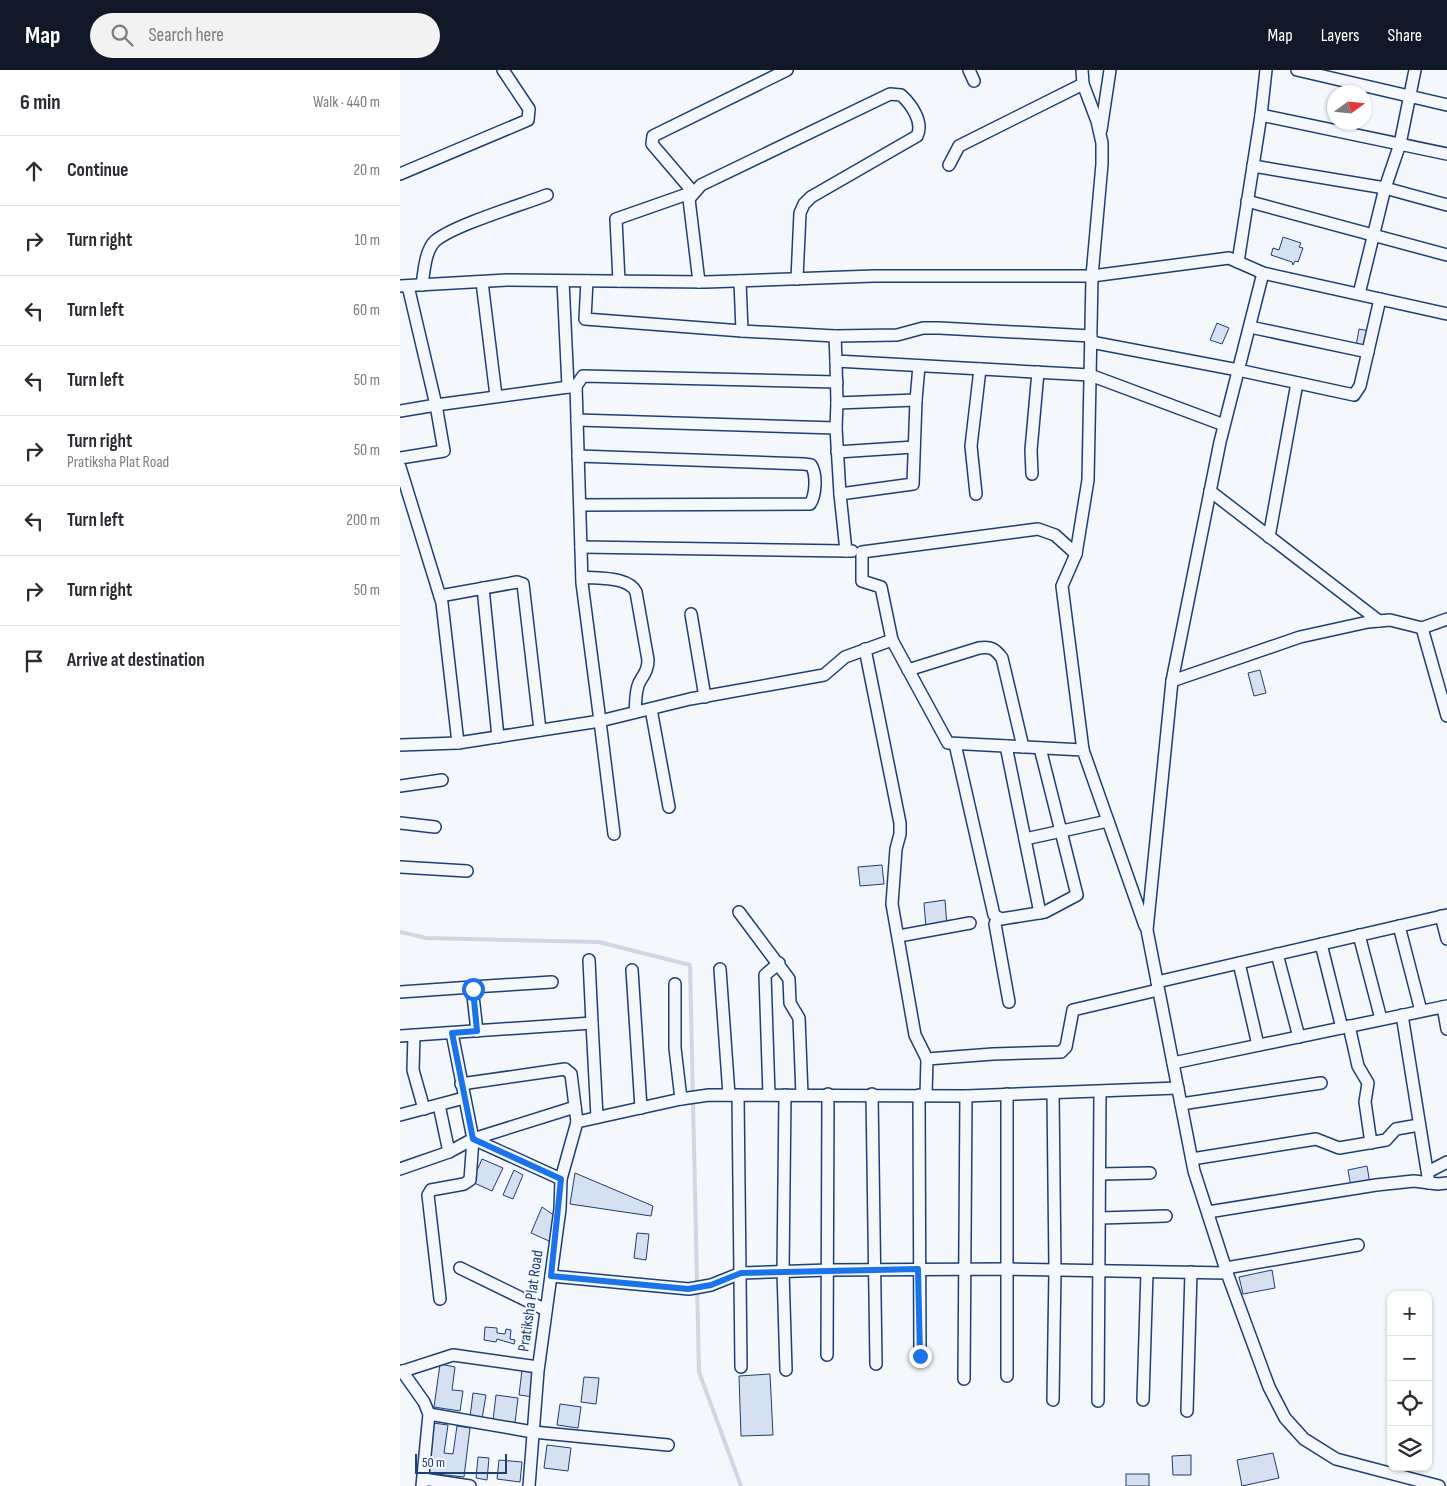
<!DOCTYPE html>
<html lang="en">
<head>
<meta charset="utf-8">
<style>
	:root { --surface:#fff; --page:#f2f2f3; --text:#2b2b33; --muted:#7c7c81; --line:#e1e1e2; --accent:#111827 }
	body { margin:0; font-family:"Sofia Sans Condensed",sans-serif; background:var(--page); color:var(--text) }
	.controls { position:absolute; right:15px; bottom:15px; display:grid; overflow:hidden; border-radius:10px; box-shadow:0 1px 4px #0004 }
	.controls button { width:45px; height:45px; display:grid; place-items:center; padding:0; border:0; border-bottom:1px solid var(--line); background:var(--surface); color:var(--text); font:25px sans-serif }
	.compass { position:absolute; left:927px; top:15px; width:45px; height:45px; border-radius:50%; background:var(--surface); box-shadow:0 1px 4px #0004; rotate:75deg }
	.scale { position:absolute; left:15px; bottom:12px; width:92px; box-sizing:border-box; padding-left:5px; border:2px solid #1d3f73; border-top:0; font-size:14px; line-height:18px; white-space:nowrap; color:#1d3f73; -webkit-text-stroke:4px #f4f7fb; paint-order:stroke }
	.stop { position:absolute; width:15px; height:15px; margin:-11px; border:4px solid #1a73e8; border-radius:50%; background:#fff }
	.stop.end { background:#1a73e8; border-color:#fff; box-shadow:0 1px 5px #0008 }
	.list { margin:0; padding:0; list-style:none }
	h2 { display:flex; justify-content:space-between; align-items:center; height:65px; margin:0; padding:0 20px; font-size:21px }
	h2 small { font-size:16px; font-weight:400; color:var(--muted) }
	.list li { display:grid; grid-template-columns:32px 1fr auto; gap:15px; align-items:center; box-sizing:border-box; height:70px; padding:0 20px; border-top:1px solid var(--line) }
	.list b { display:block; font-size:19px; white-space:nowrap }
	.list p { margin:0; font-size:16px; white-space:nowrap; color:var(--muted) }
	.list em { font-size:16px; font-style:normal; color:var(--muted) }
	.icon { flex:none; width:28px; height:28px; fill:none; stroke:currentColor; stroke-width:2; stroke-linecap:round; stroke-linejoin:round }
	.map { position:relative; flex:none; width:1047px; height:1416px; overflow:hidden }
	header { display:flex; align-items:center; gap:30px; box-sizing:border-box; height:70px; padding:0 25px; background:var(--accent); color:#fff }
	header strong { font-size:24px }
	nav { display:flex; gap:28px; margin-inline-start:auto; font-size:18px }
	.search { width:350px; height:45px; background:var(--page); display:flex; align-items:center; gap:12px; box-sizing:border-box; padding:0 18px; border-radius:28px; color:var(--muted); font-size:19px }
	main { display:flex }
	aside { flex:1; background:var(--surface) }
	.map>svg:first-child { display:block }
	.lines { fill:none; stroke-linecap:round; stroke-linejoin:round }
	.stream { stroke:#cfd7e4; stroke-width:4 }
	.building { fill:#d5e0f0; stroke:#1d3f73 }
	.street-casing { stroke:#1d3f73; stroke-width:14 }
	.street { stroke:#f4f7fb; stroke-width:11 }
	.route { stroke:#1a73e8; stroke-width:6 }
	.labels { text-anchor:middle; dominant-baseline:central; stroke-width:4; stroke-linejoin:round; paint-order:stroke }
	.street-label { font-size:16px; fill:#1d3f73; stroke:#f4f7fb }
</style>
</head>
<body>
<header>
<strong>Map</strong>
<div class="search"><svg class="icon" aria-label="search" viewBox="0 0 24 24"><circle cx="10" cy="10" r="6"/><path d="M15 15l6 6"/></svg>Search here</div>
<nav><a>Map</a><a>Layers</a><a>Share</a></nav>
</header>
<main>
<aside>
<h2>6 min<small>Walk · 440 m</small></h2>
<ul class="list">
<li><svg class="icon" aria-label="ahead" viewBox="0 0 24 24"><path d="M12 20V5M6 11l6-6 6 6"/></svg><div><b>Continue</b></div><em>20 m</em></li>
<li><svg class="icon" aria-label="right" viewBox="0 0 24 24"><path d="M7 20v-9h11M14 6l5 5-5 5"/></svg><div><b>Turn right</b></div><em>10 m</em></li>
<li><svg class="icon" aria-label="left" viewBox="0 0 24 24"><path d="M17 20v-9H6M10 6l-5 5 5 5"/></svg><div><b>Turn left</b></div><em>60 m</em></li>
<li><svg class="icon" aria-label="left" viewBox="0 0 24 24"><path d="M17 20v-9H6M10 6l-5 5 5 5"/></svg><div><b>Turn left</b></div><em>50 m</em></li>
<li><svg class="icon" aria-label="right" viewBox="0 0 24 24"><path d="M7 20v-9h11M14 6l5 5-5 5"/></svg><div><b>Turn right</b><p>Pratiksha Plat Road</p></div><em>50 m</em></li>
<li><svg class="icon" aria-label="left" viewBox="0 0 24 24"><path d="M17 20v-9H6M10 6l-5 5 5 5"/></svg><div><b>Turn left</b></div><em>200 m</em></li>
<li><svg class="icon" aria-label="right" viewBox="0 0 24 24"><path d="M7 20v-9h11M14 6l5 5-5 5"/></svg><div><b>Turn right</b></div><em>50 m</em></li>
<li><svg class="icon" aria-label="arrive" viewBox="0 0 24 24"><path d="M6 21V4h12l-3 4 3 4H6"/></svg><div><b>Arrive at destination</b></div></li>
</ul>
</aside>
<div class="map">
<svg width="1047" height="1416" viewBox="0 0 1047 1416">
	<rect width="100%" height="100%" fill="#f4f7fb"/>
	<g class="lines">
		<path class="stream" d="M0,862L26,868L199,872L290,895L299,1302L341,1416"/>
	</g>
	<g class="building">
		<path d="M883,167L901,173L899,177L903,178L898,192L895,191L893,195L892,192L871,185L873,178L879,180Z"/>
		<path d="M817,253L829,258L822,274L810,270Z"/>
		<path d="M959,259L970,261L967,278L956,276Z"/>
		<path d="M860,600L866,623L854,626L848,603Z"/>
		<path d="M482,795L484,814L460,816L458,797Z"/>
		<path d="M545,830L547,856L526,858L524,833Z"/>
		<path d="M82,1089L103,1098L92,1121L72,1112Z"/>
		<path d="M967,1096L970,1114L951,1117L948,1100Z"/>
		<path d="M114,1100L123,1105L113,1129L103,1125Z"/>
		<path d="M175,1103L253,1136L251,1146L170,1134Z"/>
		<path d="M142,1137L155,1146L156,1153L149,1171L131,1163Z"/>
		<path d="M237,1163L249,1164L246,1190L234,1188Z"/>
		<path d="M872,1200L875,1218L843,1224L839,1207Z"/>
		<path d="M85,1257L97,1258V1263L105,1264L106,1259L111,1260L110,1269L115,1270L114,1274L97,1269L96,1272L84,1270Z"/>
		<path d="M40,1294L55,1297L52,1320L63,1321L60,1341L34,1337Z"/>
		<path d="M122,1300L138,1301L134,1327L119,1325Z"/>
		<path d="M370,1304L373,1365L341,1366L339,1306Z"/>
		<path d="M184,1307L199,1308L196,1334L181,1332Z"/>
		<path d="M73,1323L86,1325L82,1349L70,1347Z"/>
		<path d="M96,1325L118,1328L115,1353L93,1350Z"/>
		<path d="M160,1334L181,1337L178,1358L157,1355Z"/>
		<path d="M33,1353L48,1355L44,1383L53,1384L57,1356L70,1358L64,1407L27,1403Z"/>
		<path d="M147,1375L171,1378L168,1401L144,1398Z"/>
		<path d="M873,1383L879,1408L842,1416L837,1390Z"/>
		<path d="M791,1385V1405H773L772,1386Z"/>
		<path d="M78,1387L89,1388L87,1410L76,1408Z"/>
		<path d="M99,1390L122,1392L120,1412L97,1409Z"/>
		<rect x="726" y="1404" width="23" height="12"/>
	</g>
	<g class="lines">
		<g class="street-casing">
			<g id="street">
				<path d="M569,0L574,11"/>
				<path d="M682,0L683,14L697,51L702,73V94L692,206L688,410L676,484L662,516L683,680"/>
				<path d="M897,0L1047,35"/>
				<path d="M861,45L1047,84"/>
				<path d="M701,60L710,0"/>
				<path d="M549,95L559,76L683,14"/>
				<path d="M853,96L985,118L1047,135"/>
				<path d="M0,104L128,50L129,39L103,0"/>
				<path d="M847,131L1047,185"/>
				<path d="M838,192L861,45L866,0"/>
				<path d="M863,203L820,372L772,611L747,860L794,1101L827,1203L869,1317L885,1348L904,1369L936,1389L1039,1416"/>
				<path d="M163,211L168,317"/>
				<path d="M187,211L185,249L342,261"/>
				<path d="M219,211L216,149L293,122L252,74L253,66L387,0"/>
				<path d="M340,211L342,261L435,266L436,291L690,305L824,355"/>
				<path d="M82,212L96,326"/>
				<path d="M299,212L289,129L301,115L490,24L501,25C511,34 524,52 517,66L411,127L404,134L400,143L397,209"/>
				<path d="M22,215C24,202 25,181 35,171C54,155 121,135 147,125"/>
				<path d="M0,216L107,210L306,212L474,206H692L829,188L863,203L1047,244"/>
				<path d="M959,224L985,118L1000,74L1015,0"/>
				<path d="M850,257L968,282"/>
				<path d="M435,266L497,265L523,258H539L691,266"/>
				<path d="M691,272L838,300L954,325L960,316L980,229"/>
				<path d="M436,291L437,333L516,330L519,296"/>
				<path d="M176,316L183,306L437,312"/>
				<path d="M437,333L436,358L440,424"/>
				<path d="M0,341L36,335L8,216"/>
				<path d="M177,350L436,358"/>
				<path d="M437,382L514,377"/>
				<path d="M178,386L404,394L411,395C417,404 416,425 410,434L180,435"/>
				<path d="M0,388L44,381L36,335L176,316L182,513L200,651L58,673L0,675"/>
				<path d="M0,397L42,533L58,673"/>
				<path d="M632,404L631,380L638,302"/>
				<path d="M810,421L979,551"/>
				<path d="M576,424L571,376L580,299"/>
				<path d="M869,467L897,313"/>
				<path d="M181,477L446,481"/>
				<path d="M452,481H446L440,424L513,414L516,330"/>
				<path d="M182,507C198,509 228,506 236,522L248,590C248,600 244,604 239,613C235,622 236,633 235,642"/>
				<path d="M83,518L98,667"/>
				<path d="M40,526L117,512L123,514L140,660"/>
				<path d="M291,544L305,627"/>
				<path d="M1047,549L1022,558L1047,646"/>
				<path d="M492,570L481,517L462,511V482L638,459L655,465L676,484"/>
				<path d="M465,579L500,753V764L496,779L492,834L515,965L527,989"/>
				<path d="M508,600L579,578C591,576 595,579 602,588L623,677"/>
				<path d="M772,611L900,567L968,552L990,550L1022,558"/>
				<path d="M251,639L269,737"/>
				<path d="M555,674L594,845L601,849L645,842L677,825L640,678"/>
				<path d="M606,676L640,843"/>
				<path d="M0,716L42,710"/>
				<path d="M0,753L35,757"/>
				<path d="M214,764L200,651L290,629L424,605L445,587L492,570L548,673L683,680L745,856"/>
				<path d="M625,769L708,751"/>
				<path d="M0,797L67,801"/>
				<path d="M339,842L389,909L390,933L399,948L402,1025"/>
				<path d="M1041,846L1047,869"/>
				<path d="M597,849L595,854L609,932"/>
				<path d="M999,856L1021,941"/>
				<path d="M959,865L981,949"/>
				<path d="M499,866L570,853"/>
				<path d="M921,874L942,958"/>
				<path d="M877,884L899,967"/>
				<path d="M189,890L192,953"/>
				<path d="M839,893L858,975"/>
				<path d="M320,899L329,1025"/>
				<path d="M232,900L241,1038"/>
				<path d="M757,912L1047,845"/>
				<path d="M275,914V978L281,1029"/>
				<path d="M72,917L152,912"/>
				<path d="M0,922L72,917L77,961"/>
				<path d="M1043,937L1047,959"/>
				<path d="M1002,945L1029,1113"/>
				<path d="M949,956L958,996L968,1013L965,1032L971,1073"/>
				<path d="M14,965L13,1000L24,1039"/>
				<path d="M0,966L192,953L197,1047"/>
				<path d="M773,993L1047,936"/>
				<path d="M61,1014L165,999L171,1004L177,1052L161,1109L160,1139L138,1301L129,1416"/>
				<path d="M472,1024L476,1294"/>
				<path d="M607,1024V1306"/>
				<path d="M338,1025L341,1297"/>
				<path d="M369,1025L365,905L379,893"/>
				<path d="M385,1025L383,1201L386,1300"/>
				<path d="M519,1025L520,1286"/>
				<path d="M526,1025L527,989L593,984L661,982L666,977L673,940L758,920"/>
				<path d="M781,1034L921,1013"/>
				<path d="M39,1035L49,1082"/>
				<path d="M0,1045L64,1028"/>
				<path d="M177,1052L281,1029L309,1025L566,1026L778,1018"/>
				<path d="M73,1069L175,1037"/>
				<path d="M792,1089L916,1069L939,1078L986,1070L996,1059L1019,1055"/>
				<path d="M0,1099L49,1082L73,1069L161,1109"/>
				<path d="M1028,1102L1047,1092"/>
				<path d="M700,1104L750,1103"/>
				<path d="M808,1142L976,1115L1014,1111L1038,1114L1047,1113"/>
				<path d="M700,1148L766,1146"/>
				<path d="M60,1198L146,1240"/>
				<path d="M826,1198L958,1175"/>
				<path d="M151,1206L289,1219L311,1215L341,1203L428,1200L608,1199L827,1203"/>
				<path d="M40,1229L28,1125L31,1120L64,1114L70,1110L73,1069L52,963"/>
				<path d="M427,1285L428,1024"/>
				<path d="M2,1301L24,1332L29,1344L22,1416"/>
				<path d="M0,1302L53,1285L138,1297"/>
				<path d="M564,1309L566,1026"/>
				<path d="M653,1330L655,1200L653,1023"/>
				<path d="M743,1330L747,1202"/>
				<path d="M698,1331L700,1022"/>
				<path d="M787,1341L791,1202"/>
				<path d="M29,1344L133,1362L268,1375"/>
				<path d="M23,1409L70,1416"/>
			</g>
		</g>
		<use href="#street" class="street"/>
	</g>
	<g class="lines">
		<path class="route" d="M73,919L77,961L52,963L73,1069L161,1109L151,1206L288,1219L311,1215L341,1203L518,1199L520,1286"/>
	</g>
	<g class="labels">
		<g class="street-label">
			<text transform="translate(131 1231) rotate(-82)">Pratiksha Plat Road</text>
		</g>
	</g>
</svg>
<div class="controls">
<button>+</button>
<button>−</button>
<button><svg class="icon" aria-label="locate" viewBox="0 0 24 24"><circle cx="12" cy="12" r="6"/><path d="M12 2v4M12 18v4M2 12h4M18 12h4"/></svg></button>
<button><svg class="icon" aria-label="layers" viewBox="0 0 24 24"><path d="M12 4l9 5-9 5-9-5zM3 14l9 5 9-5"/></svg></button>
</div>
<svg class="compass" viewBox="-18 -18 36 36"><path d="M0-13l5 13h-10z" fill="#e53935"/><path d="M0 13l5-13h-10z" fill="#7c7c81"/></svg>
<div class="scale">50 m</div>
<div class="stop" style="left:73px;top:919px"></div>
<div class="stop end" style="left:520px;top:1286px"></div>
</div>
</main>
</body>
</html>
